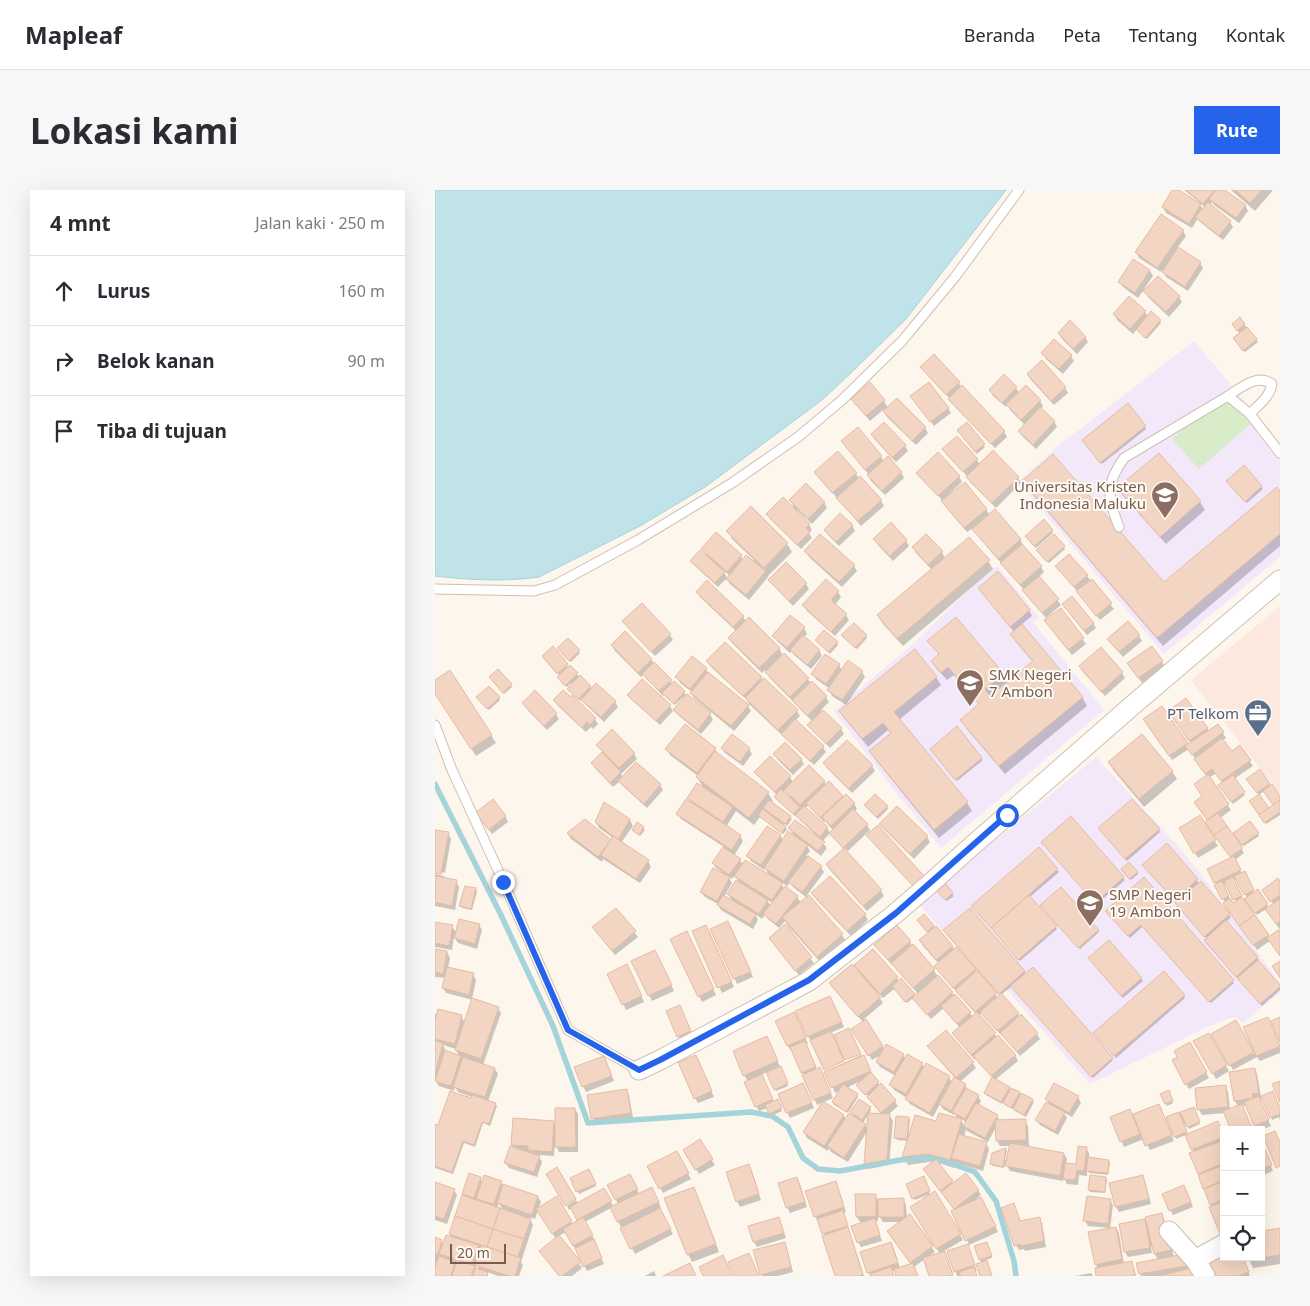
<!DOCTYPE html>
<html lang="id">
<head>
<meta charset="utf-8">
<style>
	:root { --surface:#fff; --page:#f7f7f7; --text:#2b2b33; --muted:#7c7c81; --line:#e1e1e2; --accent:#2563eb }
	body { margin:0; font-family:"Noto Sans",sans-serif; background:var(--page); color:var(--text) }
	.controls { position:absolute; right:15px; bottom:15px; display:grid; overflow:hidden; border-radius:0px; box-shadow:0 5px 20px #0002 }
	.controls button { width:45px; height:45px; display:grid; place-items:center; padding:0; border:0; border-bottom:1px solid var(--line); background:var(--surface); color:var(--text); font:25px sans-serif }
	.scale { position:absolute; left:15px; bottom:12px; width:56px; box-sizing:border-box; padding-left:5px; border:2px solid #7a5c4d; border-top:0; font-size:14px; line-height:18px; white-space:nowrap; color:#7a5c4d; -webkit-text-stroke:4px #fffaf3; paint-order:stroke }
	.stop { position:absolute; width:15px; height:15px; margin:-11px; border:4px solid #2563eb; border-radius:50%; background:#fff }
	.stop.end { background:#2563eb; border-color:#fff; box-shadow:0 1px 5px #0008 }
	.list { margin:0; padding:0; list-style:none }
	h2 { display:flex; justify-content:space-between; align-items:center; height:65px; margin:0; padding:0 20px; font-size:21px }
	h2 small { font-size:16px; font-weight:400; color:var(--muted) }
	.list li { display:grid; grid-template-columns:32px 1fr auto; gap:15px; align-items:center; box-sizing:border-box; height:70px; padding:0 20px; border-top:1px solid var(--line) }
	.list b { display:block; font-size:19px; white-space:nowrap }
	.list em { font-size:16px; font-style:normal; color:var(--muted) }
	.icon { flex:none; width:28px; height:28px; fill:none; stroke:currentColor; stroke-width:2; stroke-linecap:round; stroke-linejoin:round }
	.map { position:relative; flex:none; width:845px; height:1086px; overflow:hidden; border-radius:0px }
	header { display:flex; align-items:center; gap:30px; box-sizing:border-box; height:70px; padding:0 25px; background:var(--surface); border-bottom:1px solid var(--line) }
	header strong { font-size:24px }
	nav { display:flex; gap:28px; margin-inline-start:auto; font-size:18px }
	.intro { display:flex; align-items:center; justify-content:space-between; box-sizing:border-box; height:120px; padding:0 30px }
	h1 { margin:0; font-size:35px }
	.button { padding:12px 22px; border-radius:0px; background:var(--accent); color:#fff; font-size:18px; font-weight:700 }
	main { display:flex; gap:30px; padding:0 30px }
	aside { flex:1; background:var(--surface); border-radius:0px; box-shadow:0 5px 20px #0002 }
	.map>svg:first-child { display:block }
	.commercial { fill:#fde8e0 }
	.education { fill:#f3e8fa }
	.green { fill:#d8ecc9 }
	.water { fill:#bfe3e8; stroke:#a5d3da }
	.shadow { fill:#0003; fill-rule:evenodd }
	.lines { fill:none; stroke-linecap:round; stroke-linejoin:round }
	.stream { stroke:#a5d3da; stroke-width:5.5 }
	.building { fill:#f3d5c3; stroke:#e6bba3 }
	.service-casing { stroke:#d1beb0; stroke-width:11 }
	.minor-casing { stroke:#d1beb0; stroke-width:21 }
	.service { stroke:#fff; stroke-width:9 }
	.minor { stroke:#fff; stroke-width:19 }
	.route { stroke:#2563eb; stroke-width:6 }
	.labels { text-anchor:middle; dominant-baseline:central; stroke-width:4; stroke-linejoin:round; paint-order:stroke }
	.education-label { font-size:15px; fill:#785e54; stroke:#fffaf3; text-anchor:start }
	.service-label { font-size:15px; fill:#4e5e75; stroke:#fffaf3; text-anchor:end }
</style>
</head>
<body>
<header>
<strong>Mapleaf</strong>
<nav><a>Beranda</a><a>Peta</a><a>Tentang</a><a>Kontak</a></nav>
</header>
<div class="intro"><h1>Lokasi kami</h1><a class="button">Rute</a></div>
<main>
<aside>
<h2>4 mnt<small>Jalan kaki · 250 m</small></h2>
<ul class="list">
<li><svg class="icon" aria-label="ahead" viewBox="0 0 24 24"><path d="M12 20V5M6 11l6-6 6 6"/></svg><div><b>Lurus</b></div><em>160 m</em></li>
<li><svg class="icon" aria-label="right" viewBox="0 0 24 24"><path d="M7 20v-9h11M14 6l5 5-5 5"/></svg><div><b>Belok kanan</b></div><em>90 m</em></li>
<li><svg class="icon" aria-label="arrive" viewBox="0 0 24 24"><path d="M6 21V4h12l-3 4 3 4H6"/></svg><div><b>Tiba di tujuan</b></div></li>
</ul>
</aside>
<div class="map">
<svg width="845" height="1086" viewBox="0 0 845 1086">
	<rect width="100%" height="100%" fill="#fdf6ec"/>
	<path class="commercial" d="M845,416V604L756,490Z"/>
	<g class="education">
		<path d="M759,151L845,253V367L729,464L583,292L618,260Z"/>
		<path d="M562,376L604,427L598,432L669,520L506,658L456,596L399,521L478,454L542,392Z"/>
		<path d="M661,567L744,657L777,699L845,793V802L808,833L800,827L783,832L655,894L571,799L564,805L482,712L524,676L573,640Z"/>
	</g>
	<path class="green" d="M793,199L821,229L764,279L737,249Z"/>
	<path class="water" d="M0,0H571L471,129L418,181L387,210L270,297L205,336L104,387C70,392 34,390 0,386Z"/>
	<g class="shadow">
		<path d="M739,0H741L762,13L763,11L749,0H788L810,15L813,21L804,33L779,15L777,12L774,15L795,32L798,37L788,50L765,32L763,28L757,38L731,23L728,17ZM764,12L770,17L768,20Z"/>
		<path d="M796,0H838L820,21Z"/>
		<path d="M748,41L751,46L742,58L765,73L768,78L753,101L731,87L727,80L726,82L704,68L701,62Z"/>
		<path d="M699,71L715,81L718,86L703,108L688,97L685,92Z"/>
		<path d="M723,87L744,107L747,112L734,127L713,107L710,102Z"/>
		<path d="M710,122L713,127L725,131L726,133L712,149L702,139L698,144L682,130L679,124Z"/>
		<path d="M809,134L823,152L810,162L800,151L805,144L799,136Z"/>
		<path d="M624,144L650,147L653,152L642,164L627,149Z"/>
		<path d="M608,163L636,166L639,171L628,184L611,169Z"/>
		<path d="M487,177L524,193L527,198L569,241L572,247L560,258L518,214L515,209L490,182Z"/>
		<path d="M593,185L630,198L633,203L619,215L596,190Z"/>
		<path d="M435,194L449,211L453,218L462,209L490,238L493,243L481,255L452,227L448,220L435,231L421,214L418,209Z"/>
		<path d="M591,196L605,211L608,216L606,219L619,231L622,237L601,259L587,246L584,241L590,235L575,220L573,215L571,217L558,206L555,200L581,198L584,203Z"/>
		<path d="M480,211L513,218L516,223L499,236Z"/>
		<path d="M532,234L550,257L542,264L525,242Z"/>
		<path d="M710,237L711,239L667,274L649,252Z"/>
		<path d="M423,239L449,271L466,282L469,288L450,305L436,291L433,286L434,285L407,251Z"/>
		<path d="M437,245L470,256L473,261L461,272L440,250Z"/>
		<path d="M509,259L542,270L545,275L583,288L586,293L561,318L535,292L532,286L512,265Z"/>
		<path d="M723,264L765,312L770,320L731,354L689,307L684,299Z"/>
		<path d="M809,277L828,299L812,313L794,293Z"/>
		<path d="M483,283L524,286L527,292L514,304L515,305L551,319L555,326L585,349L588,355H587L606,377L609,382L604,387L626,415L611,428L592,406L589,400L542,345L538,338L532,342L511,317L507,310L486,288Z"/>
		<path d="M421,284L424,289L446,311L449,316L426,336L384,287Z"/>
		<path d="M589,291L728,394L845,303V356L728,456L593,299Z"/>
		<path d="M355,310L389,312L392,318L377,334L362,320L361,321L374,335L377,340L374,343L377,348L366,359L335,329L332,324L361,321Z"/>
		<path d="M456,334L471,351L474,356L458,371L442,354L439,349Z"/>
		<path d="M417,335L420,341L404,356L393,345L390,340Z"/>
		<path d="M293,341L352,354L357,362L333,386V387L314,410L295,394L292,389L295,386L287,379L292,388L283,397L260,376L257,371L273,367L268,359L306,366L308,370L318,372L319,370L297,349Z"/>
		<path d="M617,341L618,343L601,358L593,348Z"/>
		<path d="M629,357L630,359L614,373L604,362Z"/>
		<path d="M478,358L507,362L510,368L553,371L558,379L468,456L448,434L443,426L497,380L481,363Z"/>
		<path d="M371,362L419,376L422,381L407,397L374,367Z"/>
		<path d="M634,365L652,386L679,419L665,430L622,376Z"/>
		<path d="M351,374L371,394L374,399L358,416L338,395L335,390Z"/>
		<path d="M391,391L403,402L406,407L400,415L411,425L414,430L400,446L372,421L369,415Z"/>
		<path d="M544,398L594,420L597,426L586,435L647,507L652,516L570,584L531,538L527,530L545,515L519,485L512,490L502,479L497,471L504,465L494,451L568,485L572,493L598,472L581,452L576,444L579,442Z"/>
		<path d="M262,402L308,426L311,432L344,458L348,466L391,507L394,512L386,520L406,539L409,544L395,558L377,540L374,535L378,532L334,487L330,480L327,483L297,453L294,448L301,441L265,407Z"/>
		<path d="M628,415L658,433L661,438L652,445Z"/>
		<path d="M625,419L651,454L637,465L614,436Z"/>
		<path d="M189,431L235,445L238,450L220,466L192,436Z"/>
		<path d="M419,434L432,448L422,459L409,447Z"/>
		<path d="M369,438L372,444L369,447L384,460L387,466L376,479L359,465L357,461L355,463L342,451L339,446Z"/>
		<path d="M704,446L707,451L688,467L677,454Z"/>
		<path d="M383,452L402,453L403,455L395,464Z"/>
		<path d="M177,455L216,469L219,474L238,494L239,493L249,502L251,506L275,524L278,530L266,544L243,525L240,520L249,508L248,507L240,515L229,505L228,506L212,489L209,484L206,487L180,461Z"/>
		<path d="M666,459L687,483L690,488L670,506L648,482L645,477Z"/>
		<path d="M125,461H144L145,463L136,472Z"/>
		<path d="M109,468L132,475L133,478L142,484L144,488L155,496L157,500L180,512L183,517L169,532L151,515L147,508L145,511L135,501L138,494L136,493L132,497L125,490V486Z"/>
		<path d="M273,472L326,488L328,491L362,521L365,526L360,531L388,557L391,562L379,575L351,549L348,544L347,545L314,514L312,510L276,477Z"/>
		<path d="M727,472L730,477L707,493L697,479Z"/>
		<path d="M404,475L407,481L427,482L430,487L411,515L397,506L394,500L395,499L381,489L378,484Z"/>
		<path d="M271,479L274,484L313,516L316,521L299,541L259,508L256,503L257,502L245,493L242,487Z"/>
		<path d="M501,487L506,495L464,530L532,613L537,621L504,648L440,569L435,561L457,544L453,540L433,557L410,529L405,521Z"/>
		<path d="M55,488L76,495L77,497L69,504Z"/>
		<path d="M0,491L56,545L61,553L41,566L0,503Z"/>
		<path d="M100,502L121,524L124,529L112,540L91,518L88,513Z"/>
		<path d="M194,505L235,516L238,521L225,535L197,510Z"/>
		<path d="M138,507L160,529L163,534L158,539L156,537L151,542L123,516L120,510Z"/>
		<path d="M64,508L65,510L54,520L44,510Z"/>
		<path d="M737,526L772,538L774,542L783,535L791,548L787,551L796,563L805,557L818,576L799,589L810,605L798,614L785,595L788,593L781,583L774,588L796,620L785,628L773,631L760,613L769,607L772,587L754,559L737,570L713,535L752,553L753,556L757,554Z"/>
		<path d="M177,541L199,564L202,569L186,584L188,587L201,573L225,595L228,600L212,618L188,596L185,591L178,597L160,578L157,573L168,562L163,555Z"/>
		<path d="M297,546L314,559L317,564L308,576L290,563L287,558Z"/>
		<path d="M232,559H280L283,564L333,603L338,611L336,613L355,627L357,629L352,636L348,633L352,640L348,644L325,627L319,635L301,621L291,637L305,646L308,651L299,666L305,670L308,675L335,687L330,678L329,680L316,671L313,666L333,637L346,646L348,651L360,648L355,638L378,645L379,643L365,630L361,624L360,626L341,609L342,605L324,587L321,582L355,587L358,592L389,591L391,595L394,593L409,608L419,613L422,619L419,622L432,635L435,640L413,661L398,646L397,647L395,643L387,652L392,658L386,666L371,654L375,661L371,666L386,677L389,682L372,705L407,745L412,753L387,774L353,736L350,731L344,738L333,729L330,724L327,729L320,724L323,730L318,739L286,720L283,714L270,707L266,702L287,682L281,678L278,673L289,657L246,629L243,624L257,615L254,608L269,599L262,587L263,586L235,565ZM350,599L356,609L348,602ZM374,615L389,632L390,631L398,640L395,643L392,638L370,618ZM300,685L305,694L293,704L297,711L289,707L297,693L293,686L297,689ZM345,691L352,696L349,699ZM355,692L358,697L372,708L366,713L362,707L351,698ZM331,709L338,713L336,716Z"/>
		<path d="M497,561L546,568L548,570L522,591Z"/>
		<path d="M339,564L366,569L369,574L358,585L342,569Z"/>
		<path d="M674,573L737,581L742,589L709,617L679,581Z"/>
		<path d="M390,574L437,576L440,581L417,603L393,579Z"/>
		<path d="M825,581L845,608V625L831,634L815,611L834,620L840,616L829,601L824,605L813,589Z"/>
		<path d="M169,614L195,630L198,636L186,653L213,671L216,677L205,693L168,669L167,672L136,649L133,644L176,651L178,648L164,638L161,632Z"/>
		<path d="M432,617H452L453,619L443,629Z"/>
		<path d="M70,626L73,632L57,644L45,628Z"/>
		<path d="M636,628L690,690L662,714L609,654Z"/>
		<path d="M815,633L824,646L809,656L800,643Z"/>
		<path d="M446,634L492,647L495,652L479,669L449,639Z"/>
		<path d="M208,638L210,640L205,646L198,640Z"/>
		<path d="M746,639L777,647L783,656L763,668Z"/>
		<path d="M724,640L725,642L692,671L666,641Z"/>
		<path d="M0,641L13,643L16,649L10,683L0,681Z"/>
		<path d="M784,650L806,658L809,663L800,670L807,684L809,683L819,703L822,701L834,718L839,715L828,700L845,694V740L831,719L822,725L811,709L812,708L802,689L798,690L807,708L834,748L845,740V765L835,751L822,760L788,709L774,680L797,669ZM792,694L801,712L798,714L787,695Z"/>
		<path d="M604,659L624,682L595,707L622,739L585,771L539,718Z"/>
		<path d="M392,675L446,701L449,706L432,721L395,680Z"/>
		<path d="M710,677L762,690L764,694L766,693L794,725L796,727L791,732L822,768L824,770L822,771L845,797V800L827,816L771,753L772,749Z"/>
		<path d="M688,681L702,682L703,684L696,690Z"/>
		<path d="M0,684L9,686V689L21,691L24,697L20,720L0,716V697L2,687H0Z"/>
		<path d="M709,689L799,793L776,813L708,736L695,748L673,723Z"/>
		<path d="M510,696L519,706L512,711L505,704Z"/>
		<path d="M41,699L42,702L37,720L27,718L26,716Z"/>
		<path d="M378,704L430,725L433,730L416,746L381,709Z"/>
		<path d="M608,717L663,740L664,742L645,759Z"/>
		<path d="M181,719L203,747L180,765L162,742Z"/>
		<path d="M534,719L591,784L678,870L658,888L577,796L566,805L585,827L586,826L602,844L605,849L585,866L567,844L566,845L550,827L547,823L544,826L562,847L580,865L583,871L560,890L574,898L576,901L584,903L586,906L597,910L599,912L591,927L580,921L578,918V919L570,915L568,912L567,914L551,905L550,903L558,888L541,868L540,870L522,849L519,844L525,838L509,818L496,829L478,808L472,813L459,799L448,808L443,802L442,803L448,813L429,829L449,859L468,865L470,869L487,874L489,878L514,887L517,893L520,888L497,862L538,873L541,878L525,892L530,895L533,900L543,906L546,911L543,916L562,926L565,931H590L593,936L594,957L629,964L632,969L631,974L642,975L651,958L654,963V969L674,971L675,973L673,985L654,983L652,980V986L644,985L643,995L632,994L628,987V991L575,981L570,972L569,978L558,976L556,974L558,964L571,959L572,961L570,970H573L575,956H565L562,951L561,937L553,952L532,941L531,939L529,947L551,953L554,959L548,981L521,973L519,978L501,972L518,994L543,1000L546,1005L540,1010L549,1014L563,1042L532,1056L542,1081H539L541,1086H522L514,1062L534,1055L520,1021L493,985L501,971L473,975L469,967L474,951L462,950L461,948L474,928L475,930L473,948L502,933L523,930L520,924L519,925L508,919L505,914L498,927L475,914L472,909V908L459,900L456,895L461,886L445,877L442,872L446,865L437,870L431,860L428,832L399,799L396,794L427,785L421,775L438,761L464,791L480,806L483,804L458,774L457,775L444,760L475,752L477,756L499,780L503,787L535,823L538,827L541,824L504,782L501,777L504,774L488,756L485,750L494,743L484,733L489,726L520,760L540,780L563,808L566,805L511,743ZM526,929L531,932L529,936Z"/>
		<path d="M0,733L17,736L21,743L44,735L47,740L42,759L23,753L19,747L17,760L0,757Z"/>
		<path d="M350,736L379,773L364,785L335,749Z"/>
		<path d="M296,738L318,787L302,794L277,740Z"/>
		<path d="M259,742H274L299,797L287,803Z"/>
		<path d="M255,748L281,805L267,812L237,750Z"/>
		<path d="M674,752L708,791L688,808L656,771Z"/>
		<path d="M0,760L12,762L15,768L13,778L38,784L41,790L37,809L63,818L66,823L48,875L60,879L63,884L53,911L60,914L62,916L55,936L48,933L40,957L29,953L18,984L0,978V935L4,936L37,910V907L23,902L20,897L19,901L4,896L0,890V823L2,827L26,826L30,833L38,810L11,803L8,798L11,788L0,787ZM8,855L21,859V860L24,866L10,861V859Z"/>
		<path d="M223,767L239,801L217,811L198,772Z"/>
		<path d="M194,781L209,812L191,820L174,784Z"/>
		<path d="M749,806L750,808L681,868L661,845Z"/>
		<path d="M398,813L409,837L395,843L404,862L407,861L425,863L389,878L373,846Z"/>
		<path d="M248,822L258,846L246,852L243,846Z"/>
		<path d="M362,829L373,854H371L382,880L388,884L398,908L382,915L357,860L356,861L353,856L342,831Z"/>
		<path d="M800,832L818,864L820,863L835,834L845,858V863L825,871L822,867L798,880L778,844Z"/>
		<path d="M774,844L794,881L781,889L760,852Z"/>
		<path d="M335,853L353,896L341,901L332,882L326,885L339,912L342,911L347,921L336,926L332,918L324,921L321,916L313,892L309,885Z"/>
		<path d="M755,853L774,888L754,899L738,871L744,868Z"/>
		<path d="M426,865L432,872L438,887L445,896L460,911L463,916L452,926H455L458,931L454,975L433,979L430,974L433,940L413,972L396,962L394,958L393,961L372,948L369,942L388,913L409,926L411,929L420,928L417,922L435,918L436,920L428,933L430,935L433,940L448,925L436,912L432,905L424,898L428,890L411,898L422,904L423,907L413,923L399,915L398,912L406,900L400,903L391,881Z"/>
		<path d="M169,867L179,891L151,902L148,896Z"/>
		<path d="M263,872L279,907L263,913L260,908Z"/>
		<path d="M819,879L822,884L826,907L838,902L845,920V931L844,927L837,930L828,908L824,909L836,936L826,940H822L820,936L812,915L806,916L817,940H797L790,923L767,925L764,920L790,896L793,902L795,920L803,917L800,911L795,883Z"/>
		<path d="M371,899L379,918L355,928L344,905Z"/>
		<path d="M191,900L194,905L198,928L161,934L158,929Z"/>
		<path d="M735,904L738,913L732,916L727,905Z"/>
		<path d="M643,907L646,913L637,927L628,922L632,928L623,945L605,935L602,930L615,915L611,909Z"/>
		<path d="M723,915L739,951L715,960L709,949L689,957L677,928L697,925Z"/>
		<path d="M758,918L765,934L754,939L752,934L749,935L753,945L786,944L789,949V1048L764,986L765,985L759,963L751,945L741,949L733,928Z"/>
		<path d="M140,919L143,924V962H124L120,954L119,966L103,965L107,972L102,987L74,978L70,972L79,959L77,955L118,932L121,938Z"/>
		<path d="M265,951L280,975L264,984L250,961Z"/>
		<path d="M826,951L838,981L826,986Z"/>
		<path d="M241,962L256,989L228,1003L214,977Z"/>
		<path d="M314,976L317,981L326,1010L305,1017L302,1011Z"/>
		<path d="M154,980L161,996L144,1004L136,988Z"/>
		<path d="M707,986L710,991L716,1014L684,1022L681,1017L676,994Z"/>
		<path d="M45,988L47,992H66L69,997L103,1007L106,1012L103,1019H128L138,1035L144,1031L137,1018L134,1020L132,1016L141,1010L143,1014L169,999L178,1016L183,1014L181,1010L198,991L204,1004H219L226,1017L224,1018L238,1044L200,1064L176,1018L150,1032L160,1051L159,1052L169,1074L152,1081L131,1042L124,1046L147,1078L137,1086H124L121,1049L103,1020L100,1029L94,1027L98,1035L86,1072L88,1075L84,1086H63L52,1082L53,1086H0V1049L6,1051L9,1055L17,1048L15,1044L31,1008L29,1004ZM64,1013L68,1021L62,1018ZM42,1075L45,1081L40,1079Z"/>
		<path d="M362,988L365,994L372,1017L355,1023L352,1017Z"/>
		<path d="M488,988L495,1004L480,1010L473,995Z"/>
		<path d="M671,988L672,990L670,1003L655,1002L654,1000Z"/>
		<path d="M400,993L403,998L411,1022L408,1023L429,1086H401L390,1046L384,1031L383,1032L380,1026Z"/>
		<path d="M0,994L19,1000L22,1005L12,1034L0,1030Z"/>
		<path d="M749,996L758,1017L738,1025L735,1020Z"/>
		<path d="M258,999L263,1007L284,1062L257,1072L253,1064Z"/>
		<path d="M500,1003L528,1050L509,1061L512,1067L518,1086H496L490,1069L479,1077L482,1086H463L461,1080L457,1081L459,1086H435L427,1063L456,1054L459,1059L465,1078L477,1075L456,1046L466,1032H448L443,1024V1031H440L447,1051L426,1057L423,1052L431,1032H425L422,1027L440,1005L443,1010L468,1009L471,1015L472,1028L474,1026L500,1062L494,1066L505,1064L477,1017Z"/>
		<path d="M675,1010L678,1015L675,1039L681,1038L684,1043L689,1074L696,1073L699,1078L701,1086H662L663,1079L661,1074L675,1038L653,1036L650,1031Z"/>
		<path d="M579,1014L586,1032L604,1028L607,1033L611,1057L590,1061L589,1059L584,1060L581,1055Z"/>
		<path d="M726,1025L729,1030L739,1067L753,1071L754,1080L762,1086H706L703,1074L723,1070L720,1064L718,1057H716L717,1063L693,1067L690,1062L685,1035L712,1030Z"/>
		<path d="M343,1028L346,1034L351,1048L322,1057L319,1052L315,1037Z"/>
		<path d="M845,1040V1074L818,1078L813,1067H826Z"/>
		<path d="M349,1054L352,1059L358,1082L343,1086H327L326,1084Z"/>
		<path d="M553,1056L557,1068L550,1070L556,1086H546L547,1073L545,1070Z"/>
		<path d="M789,1067H808L815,1086H779Z"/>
		<path d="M219,1081L221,1086H210Z"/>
		<path d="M656,1083L658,1086H640Z"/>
	</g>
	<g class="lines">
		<path class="stream" d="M0,594L65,723L118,836L153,933L316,922L337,926L353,937L368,968L383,979L405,981L465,970L488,968L503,969L540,982L561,1011L579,1071L581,1086"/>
	</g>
	<g class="building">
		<path d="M737,0H744L766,14L754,34L727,17Z"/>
		<path d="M751,0H780L768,14Z"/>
		<path d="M781,0H790L811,15L801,28L774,9Z"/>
		<path d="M800,0H827L815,13Z"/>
		<path d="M773,12L796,31L784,46L760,27Z"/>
		<path d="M726,24L749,40L722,78L700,62Z"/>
		<path d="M743,57L766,72L750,97L727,82Z"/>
		<path d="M698,69L715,80L700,103L683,92Z"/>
		<path d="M723,86L745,106L731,122L708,101Z"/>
		<path d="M694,106L711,121L695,139L678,124Z"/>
		<path d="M716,121L726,130L710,148L701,139Z"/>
		<path d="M805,127L810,134L802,141L797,134Z"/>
		<path d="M635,130L651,147L638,159L623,143Z"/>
		<path d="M812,137L822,149L808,161L798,148Z"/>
		<path d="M619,149L637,165L624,179L606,163Z"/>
		<path d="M499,164L525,192L511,205L485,177Z"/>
		<path d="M607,170L631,197L616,211L592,184Z"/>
		<path d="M569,184L582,197L567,213L554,200Z"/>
		<path d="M435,192L450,210L431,226L416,209Z"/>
		<path d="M494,192L514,218L495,232L475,206Z"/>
		<path d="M527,195L570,241L556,254L513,209Z"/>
		<path d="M591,195L606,210L586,230L571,214Z"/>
		<path d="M462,208L491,237L477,251L448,221Z"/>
		<path d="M693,213L711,236L665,273L647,250Z"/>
		<path d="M605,217L620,231L598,255L583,241Z"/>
		<path d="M449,232L471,255L457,268L436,244Z"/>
		<path d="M532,232L550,254L540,262L522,240Z"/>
		<path d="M423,237L447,266L430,280L406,251Z"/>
		<path d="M522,246L543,269L528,282L507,259Z"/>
		<path d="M558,260L584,287L557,313L531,287Z"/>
		<path d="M403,261L422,283L397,303L379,282Z"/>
		<path d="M503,262L525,286L503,306L481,283Z"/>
		<path d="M724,263L766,311L725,347L682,298Z"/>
		<path d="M618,264L729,392L842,297L845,301V344L722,448L587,291Z"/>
		<path d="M453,266L467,282L447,301L432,285Z"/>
		<path d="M809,275L827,296L810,312L791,291Z"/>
		<path d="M425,286L447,310L423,331L401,308Z"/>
		<path d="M530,292L552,319L529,338L506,311Z"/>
		<path d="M371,293L390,312L373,329L354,310Z"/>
		<path d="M348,307L375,334L371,338L375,342L362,355L331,324Z"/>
		<path d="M316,316L353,353L329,378L291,341Z"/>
		<path d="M560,319L586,349L563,369L537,339Z"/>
		<path d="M405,323L418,335L401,352L389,340Z"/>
		<path d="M609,329L618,340L599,356L590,346Z"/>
		<path d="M456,332L472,350L455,366L438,349Z"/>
		<path d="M281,342L307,365L292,382L266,359Z"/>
		<path d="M385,344L420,375L404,392L369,361Z"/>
		<path d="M491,344L508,361L493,375L477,357Z"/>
		<path d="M619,344L630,356L612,372L601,360Z"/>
		<path d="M534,347L555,370L462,449L442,425Z"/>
		<path d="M587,354L607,376L585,395L565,373Z"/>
		<path d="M265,360L290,382L280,393L255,371Z"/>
		<path d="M634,364L653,385L639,397L620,376Z"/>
		<path d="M311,365L331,381L311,405L291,389Z"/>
		<path d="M351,372L372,393L354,411L333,390Z"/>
		<path d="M563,381L595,420L575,437L543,398Z"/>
		<path d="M604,386L624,409L607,423L587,400Z"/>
		<path d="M391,389L404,401L396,410L412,424L396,442L367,415Z"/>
		<path d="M657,389L677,413L661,426L641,401Z"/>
		<path d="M272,390L309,426L298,437L261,402Z"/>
		<path d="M637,406L659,433L649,441L627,414Z"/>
		<path d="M207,413L236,444L216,462L187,431Z"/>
		<path d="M626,418L649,448L633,460L609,430Z"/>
		<path d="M355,425L370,437L352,458L337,446Z"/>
		<path d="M314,427L345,458L324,478L293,448Z"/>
		<path d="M521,427L569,484L550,499L555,506L598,471L575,444L587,434L648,507L564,576L525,530L544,514L513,477L506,483L496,471L504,464L492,451Z"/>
		<path d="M693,431L705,445L684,462L672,449Z"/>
		<path d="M419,433L432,445L420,458L406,445Z"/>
		<path d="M389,440L403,452L393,462L380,450Z"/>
		<path d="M190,441L217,469L203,483L176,455Z"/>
		<path d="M368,445L385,460L372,475L355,460Z"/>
		<path d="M133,448L145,460L134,471L122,458Z"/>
		<path d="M290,452L327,487L308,506L271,471Z"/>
		<path d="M118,456L133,474L122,484L107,466Z"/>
		<path d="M717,456L728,471L703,488L692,473Z"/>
		<path d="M666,457L688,482L666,502L644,476Z"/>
		<path d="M480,459L502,487L459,522L533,612L499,640L434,561L456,543L448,533L427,549L404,521Z"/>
		<path d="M349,463L374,488L355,507L330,482Z"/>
		<path d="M390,464L405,474L391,494L376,484Z"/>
		<path d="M257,466L272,478L255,499L240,487Z"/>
		<path d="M413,470L428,481L407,510L392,500Z"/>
		<path d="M219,472L237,490L224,501L207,484Z"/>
		<path d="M135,475L143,483L130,496L122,487Z"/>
		<path d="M63,479L77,494L68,503L54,487Z"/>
		<path d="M15,480L57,545L36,559L0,504V490Z"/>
		<path d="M273,482L314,515L296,536L255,503Z"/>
		<path d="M145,485L156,496L143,509L132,499Z"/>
		<path d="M329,488L363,520L343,540L310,508Z"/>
		<path d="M207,489L236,515L221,531L192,505Z"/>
		<path d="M239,491L250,501L239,514L227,503Z"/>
		<path d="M377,491L392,506L372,526L357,510Z"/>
		<path d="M161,493L181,511L166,527L146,510Z"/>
		<path d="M54,496L65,507L52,519L41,507Z"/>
		<path d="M100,500L122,523L109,536L87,513Z"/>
		<path d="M128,500L136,507L137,505L161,528L155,535L152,532L147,538L118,510Z"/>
		<path d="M252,504L276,523L263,540L238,520Z"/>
		<path d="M751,508L773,538L754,551L733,521Z"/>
		<path d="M727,516L753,553L734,566L708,529Z"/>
		<path d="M388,520L407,538L391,554L372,535Z"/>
		<path d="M360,529L389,556L375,571L346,544Z"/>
		<path d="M250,534L281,558L262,583L230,559Z"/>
		<path d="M783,534L789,542L757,565L750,556Z"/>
		<path d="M522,536L547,568L520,590L495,559Z"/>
		<path d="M177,539L200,563L184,578L161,555Z"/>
		<path d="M297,544L315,558L305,572L286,558Z"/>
		<path d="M707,544L738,581L704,609L673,572Z"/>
		<path d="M787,548L797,561L805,555L816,570L786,591L777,579L770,584L759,569Z"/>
		<path d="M412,550L438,575L413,599L388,573Z"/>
		<path d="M350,552L367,569L355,580L338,564Z"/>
		<path d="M280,561L334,602L314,628L261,587Z"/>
		<path d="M167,562L186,582L175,593L156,573Z"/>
		<path d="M335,566L356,586L340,602L319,582Z"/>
		<path d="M201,572L226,594L209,614L183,591Z"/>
		<path d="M374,575L390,591L365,615L349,600Z"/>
		<path d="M825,579L835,594L822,603L811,589Z"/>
		<path d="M773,584L794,614L772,630L759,612L767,606L759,594Z"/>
		<path d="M798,585L810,602L796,612L783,595Z"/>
		<path d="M394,591L408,606L385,628L371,613Z"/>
		<path d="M262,593L298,617L288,632L252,608Z"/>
		<path d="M837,594L845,606V610L838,615L828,601Z"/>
		<path d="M346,599L365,617L358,624L339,607Z"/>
		<path d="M411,604L420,613L396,636L387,627Z"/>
		<path d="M440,604L453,616L441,627L429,615Z"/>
		<path d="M824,604L834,618L824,625L814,611Z"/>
		<path d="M58,609L71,626L54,640L40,623Z"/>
		<path d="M251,609L306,645L297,660L241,624Z"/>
		<path d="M697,609L725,639L690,669L663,638Z"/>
		<path d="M334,610L356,626L350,634L328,618Z"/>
		<path d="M845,610V622L829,633L824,625Z"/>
		<path d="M169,612L195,629L183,650L160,632Z"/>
		<path d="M369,616L393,637L385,647L360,625Z"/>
		<path d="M462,616L493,646L475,664L444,634Z"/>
		<path d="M328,619L351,637L346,643L323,625Z"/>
		<path d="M418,619L433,634L408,658L394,643Z"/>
		<path d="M783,623L792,636L779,645L770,632Z"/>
		<path d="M765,625L781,650L759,664L744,638Z"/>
		<path d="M636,626L689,687L660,713L606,652Z"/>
		<path d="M150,629L176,650L163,667L132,643Z"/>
		<path d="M360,630L390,652L383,661L353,638Z"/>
		<path d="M815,631L824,643L807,655L798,643Z"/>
		<path d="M202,632L209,637L204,645L197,640Z"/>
		<path d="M443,635L490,687L479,697L431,645Z"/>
		<path d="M332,636L346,645L326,675L311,666Z"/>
		<path d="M792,636L808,658L795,667L779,645Z"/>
		<path d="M0,640L14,642L6,684L0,683Z"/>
		<path d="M353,641L373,655L349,691L329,678Z"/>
		<path d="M178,646L214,670L201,689L166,665Z"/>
		<path d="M732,653L763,689L739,710L707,675Z"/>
		<path d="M288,657L306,669L294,685L277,673Z"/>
		<path d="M604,657L623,679L556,738L536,716Z"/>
		<path d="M409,658L447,700L428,716L391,674Z"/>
		<path d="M373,666L387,676L367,702L353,692Z"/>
		<path d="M799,666L806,680L779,693L772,679Z"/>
		<path d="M310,670L348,693L337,710L299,686Z"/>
		<path d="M694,672L703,682L694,689L686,679Z"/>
		<path d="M278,678L295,687L282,711L265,702Z"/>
		<path d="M810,681L819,700L809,705L799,686Z"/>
		<path d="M1,686L22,690L17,716L0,712Z"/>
		<path d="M395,686L431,724L412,741L376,703Z"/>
		<path d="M709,687L799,790L774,812L706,735L693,746L670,721Z"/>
		<path d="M798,687L807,706L798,710L789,691Z"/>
		<path d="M843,688L845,692V705L835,712L827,700Z"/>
		<path d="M301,690L333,710L324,724L292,704Z"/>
		<path d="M766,691L795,724L769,747L740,713Z"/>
		<path d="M787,691L794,706L787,710L779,695Z"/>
		<path d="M511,694L518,703L510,710L502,701Z"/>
		<path d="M30,696L41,698L36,719L24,716Z"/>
		<path d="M350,696L363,706L341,734L328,724Z"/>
		<path d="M626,697L664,740L643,758L605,715Z"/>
		<path d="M823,699L833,714L820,723L809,709Z"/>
		<path d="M288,705L321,724L315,734L282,715Z"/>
		<path d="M374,705L408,744L382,767L347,727Z"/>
		<path d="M594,705L622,736L583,770L556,738Z"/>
		<path d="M807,707L820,725L804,736L788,713L795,708L798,713Z"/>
		<path d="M845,709V731L841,734L830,719Z"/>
		<path d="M181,718L201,741L177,761L157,737Z"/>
		<path d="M535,718L590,781L564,804L508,740Z"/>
		<path d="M489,724L499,735L492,742L482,730Z"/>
		<path d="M820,725L834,745L818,755L804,736Z"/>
		<path d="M24,729L45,734L40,754L19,748Z"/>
		<path d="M791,730L823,767L801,787L769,750Z"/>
		<path d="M293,731L316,782L298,789L275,739Z"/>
		<path d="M0,732L18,735L14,756L0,753Z"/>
		<path d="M350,734L377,767L360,781L334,748Z"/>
		<path d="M271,735L297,792L282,798L257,741Z"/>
		<path d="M462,735L476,751L453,770L439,755Z"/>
		<path d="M501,736L518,756L501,770L484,750Z"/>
		<path d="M843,740L845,742V766L832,748Z"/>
		<path d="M252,741L279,799L263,807L235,749Z"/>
		<path d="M674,750L707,788L686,806L653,768Z"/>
		<path d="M478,754L500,779L478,798L456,773Z"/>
		<path d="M521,757L541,779L518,798L499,776Z"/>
		<path d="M0,759L12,761L8,784L0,782Z"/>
		<path d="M438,759L463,787L445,804L419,775Z"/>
		<path d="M220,760L237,795L213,806L196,771Z"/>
		<path d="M823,770L845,795V797L825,814L802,788Z"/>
		<path d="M845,771V788L837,776Z"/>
		<path d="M192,774L207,806L187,815L172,784Z"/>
		<path d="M417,774L446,807L423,827L394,793Z"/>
		<path d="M12,777L39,783L34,805L7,798Z"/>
		<path d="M598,777L678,868L656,887L575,796Z"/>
		<path d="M542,780L562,803L540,822L520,800Z"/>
		<path d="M729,781L750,805L679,866L658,843Z"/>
		<path d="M503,785L518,802L492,825L477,808Z"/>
		<path d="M466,788L480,804L470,812L457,796Z"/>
		<path d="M566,803L584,823L562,841L545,822Z"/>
		<path d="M520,804L536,822L522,834L506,816Z"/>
		<path d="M395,806L407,832L372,847L360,821Z"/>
		<path d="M37,808L64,817L46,869L20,860Z"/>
		<path d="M245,815L256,841L242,847L231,821Z"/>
		<path d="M3,819L27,825L20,854L0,849V831Z"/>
		<path d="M359,822L371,848L352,856L340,831Z"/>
		<path d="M542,822L561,843L536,865L517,843Z"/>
		<path d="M586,824L603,843L582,862L565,843Z"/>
		<path d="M833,827L845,856L821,866L808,837Z"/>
		<path d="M845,827V852L836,831Z"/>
		<path d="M431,829L448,856L433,866L416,839Z"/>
		<path d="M801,830L819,862L794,876L776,844Z"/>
		<path d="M414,838L426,864L409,870L399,845Z"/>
		<path d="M511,840L539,872L521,888L492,856Z"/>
		<path d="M396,841L409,871L389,880L375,850Z"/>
		<path d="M774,843L792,875L777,884L758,851Z"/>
		<path d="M563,845L581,865L556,886L538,866Z"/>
		<path d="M332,846L343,871L308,886L298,861Z"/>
		<path d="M0,851L8,853L0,884Z"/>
		<path d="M370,851L381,877L366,883L355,857Z"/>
		<path d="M755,852L772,882L750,895L737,870L742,867L739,861Z"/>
		<path d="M451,854L469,864L459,882L441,872Z"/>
		<path d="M10,860L26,866L16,896L0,891Z"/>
		<path d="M472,864L488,873L471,904L454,895Z"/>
		<path d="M261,865L277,901L259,909L243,872Z"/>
		<path d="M429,865L436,881L396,898L389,882Z"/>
		<path d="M169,866L177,886L147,897L139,877Z"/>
		<path d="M28,867L60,878L50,907L18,897Z"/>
		<path d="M491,873L515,886L495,923L470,909Z"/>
		<path d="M346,876L353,893L339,900L331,882Z"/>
		<path d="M385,877L396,903L378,910L367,885Z"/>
		<path d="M820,878L824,903L817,904L818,908L799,911L794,882Z"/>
		<path d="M436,882L444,892L430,905L421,895Z"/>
		<path d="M327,884L338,909L320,917L309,892Z"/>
		<path d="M519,887L531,894L516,921L504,914Z"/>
		<path d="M557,887L575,897L566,912L549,903Z"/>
		<path d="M845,891V913L837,894Z"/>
		<path d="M368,893L377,913L351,923L343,904Z"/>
		<path d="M446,893L461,910L446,923L432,907Z"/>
		<path d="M619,893L644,906L634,923L610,909Z"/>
		<path d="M408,894L423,904L411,922L397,912Z"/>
		<path d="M791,895L793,917L762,920L760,898Z"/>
		<path d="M531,898L544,905L530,929L517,922Z"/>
		<path d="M576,898L585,902L576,918L568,913Z"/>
		<path d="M192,899L196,923L156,929L152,905Z"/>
		<path d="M734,900L738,911L730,914L725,904Z"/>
		<path d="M15,901L36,908L37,905L61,913L54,934L47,932L39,955L28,951L17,982L0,976V934L3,935Z"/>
		<path d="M838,901L845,918V924L835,928L826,906Z"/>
		<path d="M586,903L598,909L589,925L578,919Z"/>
		<path d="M824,906L834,930L819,936L809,912Z"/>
		<path d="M343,909L347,918L334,924L330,915Z"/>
		<path d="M424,909L436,917L427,930L415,922Z"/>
		<path d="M388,911L409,925L389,956L368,942Z"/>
		<path d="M611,912L630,922L620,941L600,930Z"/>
		<path d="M541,913L563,925L550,948L528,936Z"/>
		<path d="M724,914L737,945L710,956L698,924Z"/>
		<path d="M807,914L816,936L808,940H796L788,921Z"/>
		<path d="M759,917L765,932L752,937L745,922Z"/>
		<path d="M120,918H140L141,957H120Z"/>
		<path d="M695,919L705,944L685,952L675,927Z"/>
		<path d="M744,922L752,942L739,947L731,927Z"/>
		<path d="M414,923L431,934L409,968L392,956Z"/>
		<path d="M433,923L455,924L452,970L429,974Z"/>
		<path d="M504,923L527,929L515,970L493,964L467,967L480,925L501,931Z"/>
		<path d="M461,926L474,927L472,949L459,948Z"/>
		<path d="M78,928L119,931L117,962L93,960V956L76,955Z"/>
		<path d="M591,929V950L561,951L560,930Z"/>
		<path d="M783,931L789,947L756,960L750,945Z"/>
		<path d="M840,941L845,952V976L841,978L828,946Z"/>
		<path d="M524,944L552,952L545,976L516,968Z"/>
		<path d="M265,949L278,969L260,980L248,960Z"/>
		<path d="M789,950V973L763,984L754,963Z"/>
		<path d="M826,950L837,975L826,979Z"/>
		<path d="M575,953L629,963L625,986L570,976Z"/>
		<path d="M75,956L105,966L99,982L69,973Z"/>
		<path d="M643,956L652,957L649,981L642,980L640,990L628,989L630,973L641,974Z"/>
		<path d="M571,958L568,977L555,974L557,963Z"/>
		<path d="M242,961L254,983L224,999L212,976Z"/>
		<path d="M653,967L674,970L673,983L651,981Z"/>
		<path d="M501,969L518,991L505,1001L488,979Z"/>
		<path d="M314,974L324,1004L301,1012L291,982Z"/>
		<path d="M789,975V990L768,999L763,985Z"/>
		<path d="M122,977L141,1009L130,1016L111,984Z"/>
		<path d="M154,979L161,994L141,1002L135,988Z"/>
		<path d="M34,983L46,987L39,1008L27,1004Z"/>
		<path d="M531,983L544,1000L519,1019L506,1002Z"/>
		<path d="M195,984L203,999L180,1010L172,995Z"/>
		<path d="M49,985L67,991L59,1014L41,1009Z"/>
		<path d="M655,985L671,987L670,1002L653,1000Z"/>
		<path d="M708,985L714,1009L680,1017L674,993Z"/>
		<path d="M489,986L495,1001L477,1009L471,994Z"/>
		<path d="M362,987L370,1012L351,1018L343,993Z"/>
		<path d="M401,991L409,1017L379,1027L370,1001Z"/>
		<path d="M789,991V1009L775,1015L769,999Z"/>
		<path d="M0,992L20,999L9,1029L0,1026Z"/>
		<path d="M68,994L103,1006L97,1025L62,1013Z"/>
		<path d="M749,995L756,1012L734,1021L727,1004Z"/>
		<path d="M217,997L224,1012L182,1032L175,1017Z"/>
		<path d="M259,997L281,1054L252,1065L229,1008Z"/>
		<path d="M169,998L177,1011L142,1030L135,1017Z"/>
		<path d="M500,1001L526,1044L501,1059L475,1017Z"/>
		<path d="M420,1004H441V1026L421,1027Z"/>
		<path d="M27,1005L65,1018L58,1039L20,1026Z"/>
		<path d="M122,1006L137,1031L117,1044L101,1019Z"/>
		<path d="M652,1006L676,1009L673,1034L648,1031Z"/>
		<path d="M546,1007L561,1036L530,1051L516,1021Z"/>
		<path d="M469,1008V1027H443V1009Z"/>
		<path d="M789,1011V1042L785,1044L774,1017Z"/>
		<path d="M579,1013L585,1031L605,1027L609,1051L586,1056L585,1054L579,1056L566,1018Z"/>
		<path d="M65,1018L96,1029L89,1049L58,1039Z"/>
		<path d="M225,1018L236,1039L195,1059L185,1038Z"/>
		<path d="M408,1020L413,1036L387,1044L382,1029Z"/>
		<path d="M727,1023L736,1060L719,1064L710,1027Z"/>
		<path d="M475,1024L498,1056L475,1073L452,1041Z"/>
		<path d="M20,1026L58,1039L52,1057L14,1044Z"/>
		<path d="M148,1027L158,1045L138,1056L128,1039Z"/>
		<path d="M344,1027L349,1043L318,1052L313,1036Z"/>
		<path d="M440,1028L445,1045L422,1053L416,1036Z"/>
		<path d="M710,1029L715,1058L689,1062L684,1034Z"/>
		<path d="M413,1037L428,1085L425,1086H400L387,1046Z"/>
		<path d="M681,1037L687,1069L660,1075L653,1042Z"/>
		<path d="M845,1038V1065L812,1070V1067H826V1041Z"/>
		<path d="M58,1039L89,1049L83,1067L52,1057Z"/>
		<path d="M11,1045L44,1055L37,1074L4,1064Z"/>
		<path d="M124,1045L146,1072L127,1086H124L104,1061Z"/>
		<path d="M0,1047L7,1050L3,1064L0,1063Z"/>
		<path d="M159,1049L167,1068L148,1077L140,1058Z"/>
		<path d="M350,1052L356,1077L325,1085L318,1060Z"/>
		<path d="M456,1052L463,1073L432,1083L425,1062Z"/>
		<path d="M552,1052L557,1066L544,1070L539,1056Z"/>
		<path d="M533,1054L540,1075L519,1082L512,1061Z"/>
		<path d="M46,1055L86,1068L80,1086H74L40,1075Z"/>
		<path d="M789,1059V1067H808L814,1082L803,1086H778L770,1067Z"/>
		<path d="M510,1061L518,1085L514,1086H494L488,1068Z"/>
		<path d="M314,1063L324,1086H300L293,1072Z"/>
		<path d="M750,1064L752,1076L704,1084L701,1073Z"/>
		<path d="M288,1065L298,1086H268L264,1077Z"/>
		<path d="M4,1066L20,1072L16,1086H0V1077Z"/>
		<path d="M22,1070L40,1076L36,1086H17Z"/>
		<path d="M552,1070L557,1086H545L541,1074Z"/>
		<path d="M697,1071L700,1086H661L660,1078Z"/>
		<path d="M255,1073L261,1086H228Z"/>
		<path d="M478,1073L483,1086H461L459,1079Z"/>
		<path d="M456,1077L459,1086H436L435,1084Z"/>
		<path d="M539,1077L542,1086H526L524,1082Z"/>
		<path d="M759,1077L762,1086H725Z"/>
		<path d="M40,1078L53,1082L52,1086H38Z"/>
	</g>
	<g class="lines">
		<g class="service-casing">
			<g id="service">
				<path d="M793,206C805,198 823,183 837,194C835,207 823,215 815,224"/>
				<path d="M684,337C673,308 669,296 689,268L793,206L815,224L845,263"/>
				<path d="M0,399L99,401L120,395L203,350L297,293L363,247L407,210L467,151L520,87L584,0"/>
				<path d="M0,535L17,580L68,691L133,840L204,880"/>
			</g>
		</g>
		<g class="minor-casing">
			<g id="minor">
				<path d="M204,880L225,870L346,806L374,791L402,769L461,723L497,692L530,662L699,514L845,390"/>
				<path d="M734,1041L761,1071L770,1086"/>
				<path d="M761,1071L767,1066L789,1054"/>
			</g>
		</g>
		<use href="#service" class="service"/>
		<use href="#minor" class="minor"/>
	</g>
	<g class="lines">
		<path class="route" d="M68,692L133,840L204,880L225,870L374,790L461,723L572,625"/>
	</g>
	<defs>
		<g id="university-pin" transform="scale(1.4375)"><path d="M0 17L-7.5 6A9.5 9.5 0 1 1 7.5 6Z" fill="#8d6e63" stroke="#fffaf3"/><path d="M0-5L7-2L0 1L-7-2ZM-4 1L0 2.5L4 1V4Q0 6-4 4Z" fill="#fff"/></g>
		<g id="school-pin" transform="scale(1.4375)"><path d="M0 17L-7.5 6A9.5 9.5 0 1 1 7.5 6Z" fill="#8d6e63" stroke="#fffaf3"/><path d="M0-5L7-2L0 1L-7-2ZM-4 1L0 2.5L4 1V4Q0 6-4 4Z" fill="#fff"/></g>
		<g id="office-pin" transform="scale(1.4375)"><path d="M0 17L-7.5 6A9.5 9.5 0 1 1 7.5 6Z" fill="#5c6f8a" stroke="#fffaf3"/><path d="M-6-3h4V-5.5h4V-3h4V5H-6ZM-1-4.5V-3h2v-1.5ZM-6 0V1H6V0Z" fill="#fff"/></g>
	</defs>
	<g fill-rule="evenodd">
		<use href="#university-pin" x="730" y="305"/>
		<use href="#school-pin" x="535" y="493"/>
		<use href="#office-pin" x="823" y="523"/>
		<use href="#school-pin" x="655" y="713"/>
	</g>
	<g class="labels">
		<g class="education-label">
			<text x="711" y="296" text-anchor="end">Universitas Kristen<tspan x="711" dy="17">Indonesia Maluku</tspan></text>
			<text x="554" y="484">SMK Negeri<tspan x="554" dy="17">7 Ambon</tspan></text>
			<text x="674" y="704">SMP Negeri<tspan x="674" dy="17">19 Ambon</tspan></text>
		</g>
		<g class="service-label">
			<text x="804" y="523">PT Telkom</text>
		</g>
	</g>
</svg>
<div class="controls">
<button>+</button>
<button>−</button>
<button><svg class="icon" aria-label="locate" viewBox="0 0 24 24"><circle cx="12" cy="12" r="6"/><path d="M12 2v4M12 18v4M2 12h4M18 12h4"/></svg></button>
</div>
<div class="scale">20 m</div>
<div class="stop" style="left:572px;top:625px"></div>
<div class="stop end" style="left:68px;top:692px"></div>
</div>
</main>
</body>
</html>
